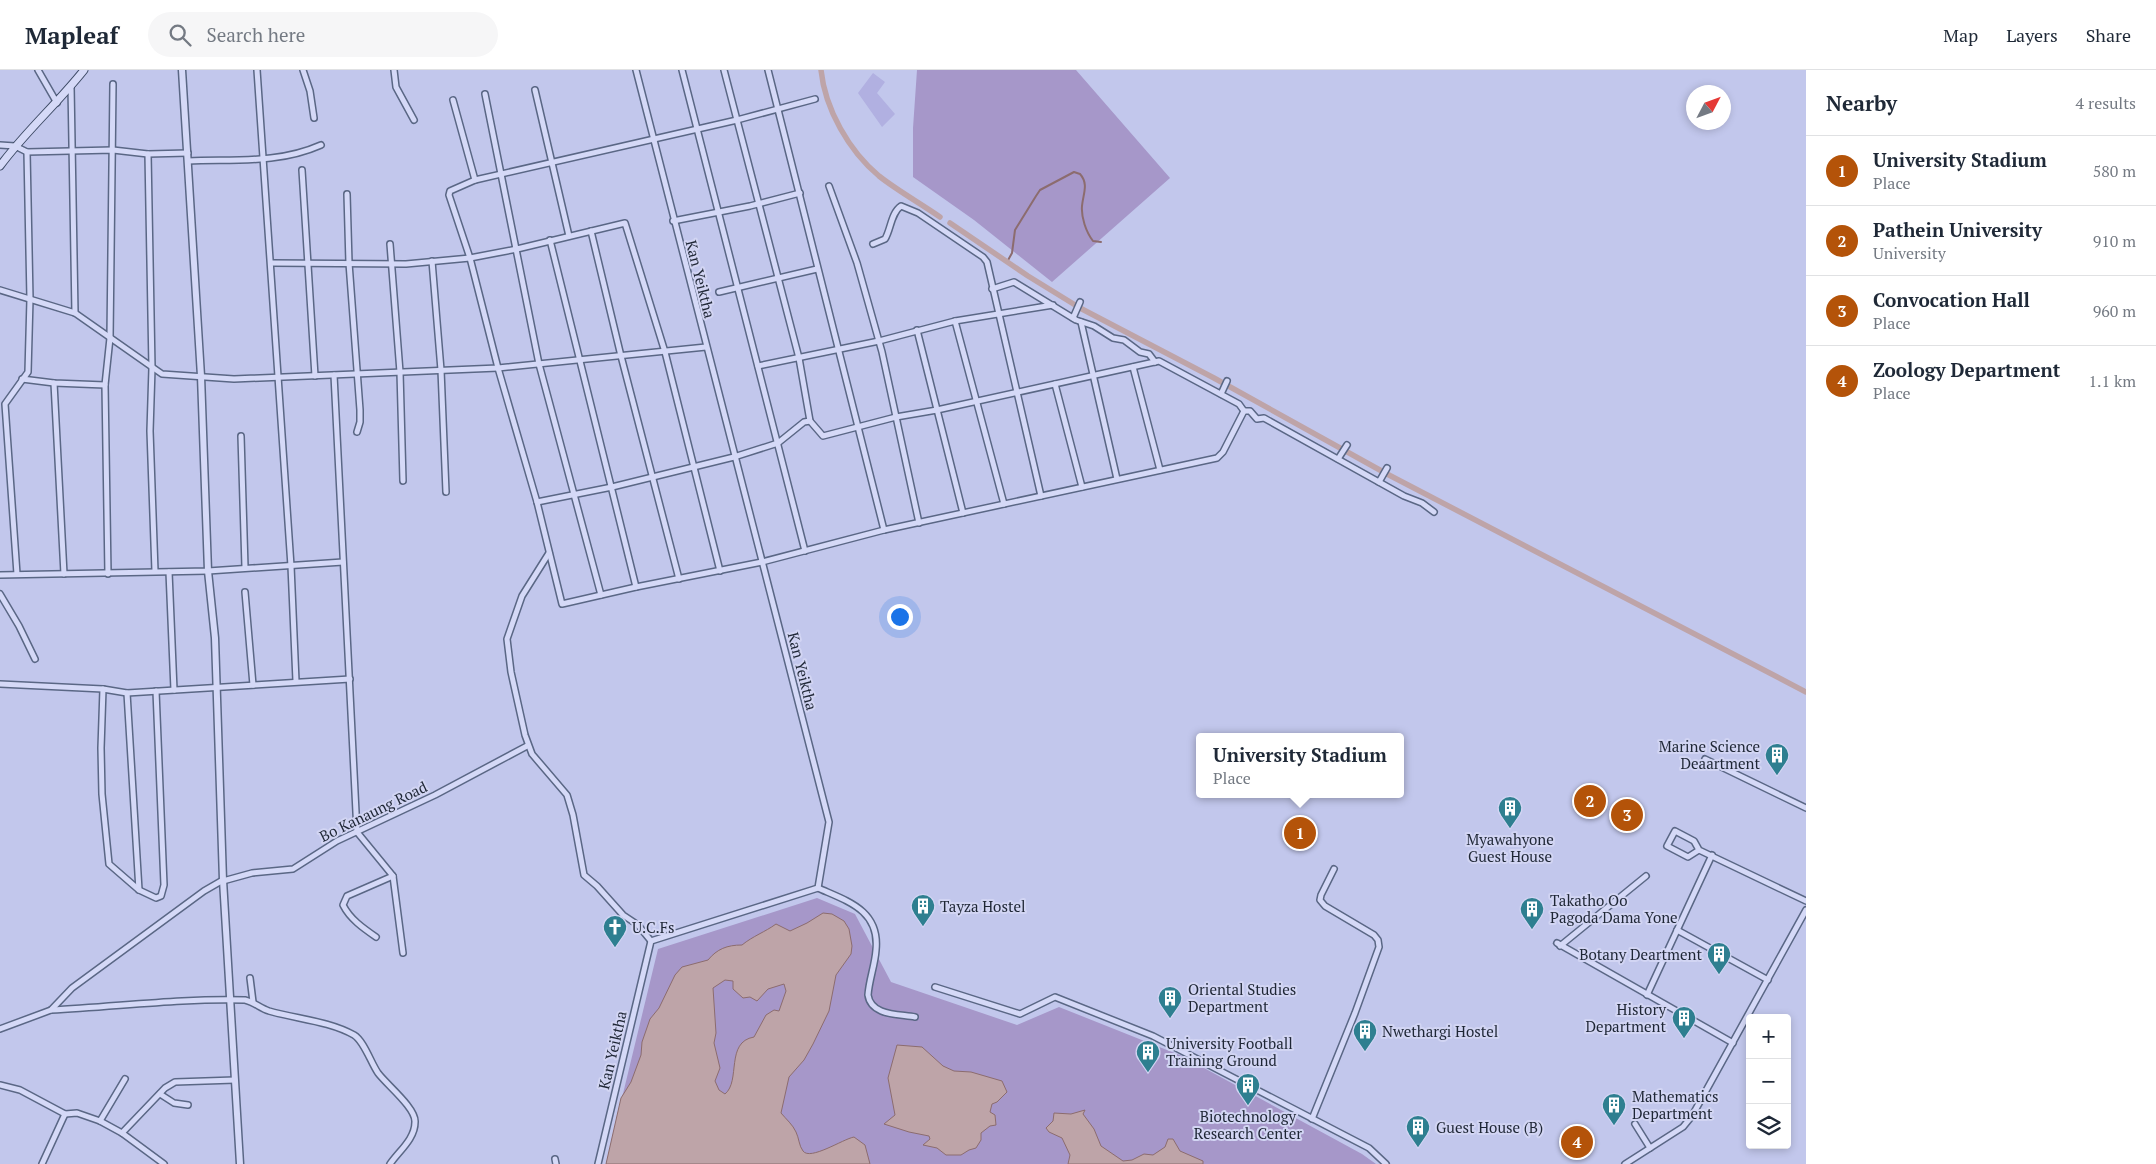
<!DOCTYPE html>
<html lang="en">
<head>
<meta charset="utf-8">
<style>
	:root { --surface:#fff; --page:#f6f6f7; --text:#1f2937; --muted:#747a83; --line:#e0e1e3; --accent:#b45309 }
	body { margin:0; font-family:"PT Serif",serif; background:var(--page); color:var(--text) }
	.controls { position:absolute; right:15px; bottom:15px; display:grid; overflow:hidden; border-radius:5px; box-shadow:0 2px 8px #0003 }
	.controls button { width:45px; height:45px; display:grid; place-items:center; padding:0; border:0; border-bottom:1px solid var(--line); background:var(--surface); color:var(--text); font:25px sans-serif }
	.compass { position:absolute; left:1686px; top:15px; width:45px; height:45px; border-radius:50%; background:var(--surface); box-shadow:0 2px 8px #0003; rotate:49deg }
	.you { position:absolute; left:899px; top:546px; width:18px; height:18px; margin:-12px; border:4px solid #fff; border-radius:50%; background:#1a73e8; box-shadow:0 0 0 8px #1a73e833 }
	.badge { display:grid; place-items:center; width:32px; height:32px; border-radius:50%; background:var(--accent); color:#fff; font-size:16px; font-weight:700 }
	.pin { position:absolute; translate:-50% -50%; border:2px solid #fff; box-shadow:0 1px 5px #0006 }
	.popup { position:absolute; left:1196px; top:663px; width:208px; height:65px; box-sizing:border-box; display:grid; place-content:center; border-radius:5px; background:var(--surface); filter:drop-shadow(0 1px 4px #0005); font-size:16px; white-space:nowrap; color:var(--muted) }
	.popup b { font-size:19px; color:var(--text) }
	.popup::after { content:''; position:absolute; left:50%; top:100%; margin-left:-10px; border:10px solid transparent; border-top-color:var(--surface) }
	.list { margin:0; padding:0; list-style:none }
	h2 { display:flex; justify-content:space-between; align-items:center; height:65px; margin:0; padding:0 20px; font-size:21px }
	h2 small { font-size:16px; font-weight:400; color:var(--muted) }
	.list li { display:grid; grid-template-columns:32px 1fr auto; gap:15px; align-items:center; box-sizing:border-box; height:70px; padding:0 20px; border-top:1px solid var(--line) }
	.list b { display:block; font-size:19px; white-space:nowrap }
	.list p { margin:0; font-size:16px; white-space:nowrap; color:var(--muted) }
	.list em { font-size:16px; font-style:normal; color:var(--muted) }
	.icon { flex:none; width:28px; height:28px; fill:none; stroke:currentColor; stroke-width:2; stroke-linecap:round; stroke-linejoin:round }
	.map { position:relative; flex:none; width:1806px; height:1094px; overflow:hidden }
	header { display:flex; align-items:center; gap:30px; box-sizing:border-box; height:70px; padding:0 25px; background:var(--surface); border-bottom:1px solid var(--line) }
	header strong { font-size:24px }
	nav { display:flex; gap:28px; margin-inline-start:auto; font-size:18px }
	.search { width:350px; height:45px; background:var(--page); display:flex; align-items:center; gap:12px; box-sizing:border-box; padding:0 18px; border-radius:28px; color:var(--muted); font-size:19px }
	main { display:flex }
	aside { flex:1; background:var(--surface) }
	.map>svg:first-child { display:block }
	.farmland { fill:#b1b0e1 }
	.green { fill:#a697c9 }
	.water { fill:#bea4a8; stroke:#8c6c6e; fill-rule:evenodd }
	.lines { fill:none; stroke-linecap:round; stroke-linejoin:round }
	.stream { stroke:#8c6c6e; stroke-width:2 }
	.canal { stroke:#bea4a8; stroke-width:5.5 }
	.minor-casing { stroke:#5a6785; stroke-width:8 }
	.tertiary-casing { stroke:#5a6785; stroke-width:9 }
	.secondary-casing { stroke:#3e4b66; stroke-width:9 }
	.minor { stroke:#d5d9f7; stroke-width:5 }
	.tertiary { stroke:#d5d9f7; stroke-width:6 }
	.secondary { stroke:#d5d9f7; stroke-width:7 }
	.labels { text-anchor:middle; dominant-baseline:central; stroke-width:4; stroke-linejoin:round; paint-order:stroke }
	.street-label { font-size:15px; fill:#1e2635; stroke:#d2d5f3 }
	.poi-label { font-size:15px; fill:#1e2635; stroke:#d2d5f3; text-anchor:start }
</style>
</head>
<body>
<header>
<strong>Mapleaf</strong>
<div class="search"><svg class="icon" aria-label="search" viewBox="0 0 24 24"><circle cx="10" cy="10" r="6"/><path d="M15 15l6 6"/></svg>Search here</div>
<nav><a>Map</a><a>Layers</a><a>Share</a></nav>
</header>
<main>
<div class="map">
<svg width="1806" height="1094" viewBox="0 0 1806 1094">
	<rect width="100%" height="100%" fill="#c2c7ec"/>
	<path class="farmland" d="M873,3L885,12L877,23L895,44L882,57L858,23Z"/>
	<g class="green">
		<path d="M917,0H1076L1170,108L1052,212L974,150L913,107V58Z"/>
		<path d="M817,828L855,844L891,912L1017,955L1059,937L1182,986L1362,1084L1376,1094H606L658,879Z"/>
	</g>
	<g class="water">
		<path d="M823,843L832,844L844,851L849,859L852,876L851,884L836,905L829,941L813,974L804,990L789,1007L781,1043C786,1049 793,1055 796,1062C799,1068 799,1076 803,1081C810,1091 843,1069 854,1067L865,1075L870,1094H606L621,1028L631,1012L641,985L642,972L650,949L659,938L675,905L682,897L708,890C717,879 727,875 742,875C753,866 765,862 776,854L790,861L807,853ZM725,910L733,911V919L743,928L750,927L757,931L768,919L784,914L786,921L779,941L774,940L766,945L754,967C725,972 741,1011 725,1024L719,1020L715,1011L720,998L714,973L716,963L713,918Z"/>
		<path d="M897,975L922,977L943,996L954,1001L971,1002L1002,1011L1007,1022L997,1032L992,1034L990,1042L995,1045L996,1055L990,1056L981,1063V1070L976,1078L969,1080L961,1085H946L937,1078L923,1075L930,1069L929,1066L909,1062L884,1054L895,1045L888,1008Z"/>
		<path d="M1085,1040L1083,1044L1094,1059L1101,1076L1123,1091L1132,1090L1144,1084L1153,1085L1165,1077L1168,1069H1173L1180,1081L1203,1091V1094H1068L1070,1085L1062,1068L1049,1062L1046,1058L1053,1051L1054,1043L1071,1044Z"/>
	</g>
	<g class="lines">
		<path class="stream" d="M1007,192L1012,183L1015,160L1036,126L1040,120L1074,102L1080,104C1089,114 1083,124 1082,136C1081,147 1086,162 1093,171L1101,172"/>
		<g class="canal">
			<path d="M821,0C825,39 849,81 879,106C898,121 920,133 940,147"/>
			<path d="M950,153L1028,206L1080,238L1214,308L1387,404L1806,622"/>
		</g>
		<g class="minor-casing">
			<g id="minor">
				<path d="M38,0L57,33"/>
				<path d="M257,0L291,496L296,611"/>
				<path d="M303,0L310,21L314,48"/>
				<path d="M394,0L396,17L414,50"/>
				<path d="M682,0L805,481"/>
				<path d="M724,0L799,288L810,351L823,366L896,347L937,340L1159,291L1239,334L1244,341"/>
				<path d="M768,0L884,460"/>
				<path d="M71,16L75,243"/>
				<path d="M535,20L569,166"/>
				<path d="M485,24L539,294L601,525"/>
				<path d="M815,29L737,50L475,110L450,121L449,125L470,188L498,298L537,432L562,534L636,517L762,492L884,460L1217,388L1223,382L1244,341"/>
				<path d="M453,30L475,110"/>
				<path d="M0,75L15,76L27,82L113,80L148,84L188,83"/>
				<path d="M148,84L152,298L150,361L155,501"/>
				<path d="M188,91C235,89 278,94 321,75"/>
				<path d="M302,100L315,306"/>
				<path d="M829,116L857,193L882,282L919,453"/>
				<path d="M347,124L349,193L360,340V352L357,362"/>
				<path d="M673,151L750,136L800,123"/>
				<path d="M591,161L621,286L679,509"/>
				<path d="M550,170L636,517"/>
				<path d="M390,174L400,302L403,411"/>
				<path d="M873,174L885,169C891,159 891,143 901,136L918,143L983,187L987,192L1041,426"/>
				<path d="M432,191L441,300L446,422"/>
				<path d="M272,193L406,194L470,188L517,179L625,153L665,282L720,501"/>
				<path d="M992,219L1014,212L1076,250L1094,256L1113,268L1124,270L1140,282L1149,284L1155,292"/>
				<path d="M0,220L75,243L162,304L234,309L498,298L706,277"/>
				<path d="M719,222L817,199"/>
				<path d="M1073,248L1080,232"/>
				<path d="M955,251L1053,235"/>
				<path d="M1081,252L1117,409"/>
				<path d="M917,260L963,443"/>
				<path d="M758,296L879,271L955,251L1004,434"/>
				<path d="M1133,297L1160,400"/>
				<path d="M334,305L357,762L393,806L403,883"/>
				<path d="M22,309L54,313L105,315"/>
				<path d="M54,313L64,504"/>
				<path d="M1055,314L1082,417"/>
				<path d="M1221,324L1227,311"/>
				<path d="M1244,341H1250L1257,349L1264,348L1404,426L1422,433L1434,442"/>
				<path d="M241,366L245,497"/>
				<path d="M1338,389L1347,375"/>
				<path d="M1379,412L1387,398"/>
				<path d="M537,432L612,417L734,387L778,373L804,352L810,351"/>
				<path d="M549,483L522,526L507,569L511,602L525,665L532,684L567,725L573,745L584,805L597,816L623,845L638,855L651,871"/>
				<path d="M169,502L174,620"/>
				<path d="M17,504L5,334L28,302L30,229L27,82"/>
				<path d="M108,504L105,315L110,268L113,14"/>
				<path d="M0,505L208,501L343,492"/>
				<path d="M245,522L253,615"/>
				<path d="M0,524L19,556L35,589"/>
				<path d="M0,614L103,619L127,623L350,609"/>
				<path d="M103,619L101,678L102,724L109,794L139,820L156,828L161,826L164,815L156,621"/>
				<path d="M127,623L139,820"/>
				<path d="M1705,689L1806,738"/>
				<path d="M1699,780L1688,787L1667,776L1675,761L1694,771L1699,780L1806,831"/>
				<path d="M223,811L252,803L293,799L337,771L435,725L527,676"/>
				<path d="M818,818C847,831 880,840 876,880C875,895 869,910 868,925C871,946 899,944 915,947"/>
				<path d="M1677,860L1768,910"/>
				<path d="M376,867C363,858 350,849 343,835L347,826L393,806"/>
				<path d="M1557,873L1733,973"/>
				<path d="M1560,876L1646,806"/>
				<path d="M250,908L253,932"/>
				<path d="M935,917L1020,944L1055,927L1153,966L1369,1078L1386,1094"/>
				<path d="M1647,925L1712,785"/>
				<path d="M51,940C116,937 180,928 245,930C254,932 260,938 269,941C297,949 329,951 354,965C364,971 371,993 378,1003C387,1015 416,1038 415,1052C415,1069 399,1081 390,1094"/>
				<path d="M0,959L51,940L72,918L204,821L223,810"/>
				<path d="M0,1015L20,1020L65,1044L77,1043L100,1051L122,1063L164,1094"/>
				<path d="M160,1024L174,1033L188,1035"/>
				<path d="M1312,1049L1355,943L1379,877L1378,870L1374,865L1325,836L1320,830L1321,825L1334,799"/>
				<path d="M100,1051L125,1009"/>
				<path d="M1635,1054L1650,1078"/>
				<path d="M122,1063L165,1018L175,1012L235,1010"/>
				<path d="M555,1089L556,1094"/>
				<path d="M42,1094L65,1044"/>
				<path d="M598,1094L651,871L818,818L829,752L636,0"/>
				<path d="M1625,1094L1683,1057L1692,1046L1806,840"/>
			</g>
		</g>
		<g class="tertiary-casing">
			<path id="tertiary" d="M182,0L201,306L208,501L215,568L223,810L240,1094"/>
		</g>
		<g class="secondary-casing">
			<path id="secondary" d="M0,96C25,62 57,34 84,0"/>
		</g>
		<use href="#minor" class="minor"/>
		<use href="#tertiary" class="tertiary"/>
		<use href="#secondary" class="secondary"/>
	</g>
	<defs>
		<g id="building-pin" transform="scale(1.25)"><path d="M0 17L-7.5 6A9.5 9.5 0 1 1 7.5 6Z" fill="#2e7f90" stroke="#d2d5f3"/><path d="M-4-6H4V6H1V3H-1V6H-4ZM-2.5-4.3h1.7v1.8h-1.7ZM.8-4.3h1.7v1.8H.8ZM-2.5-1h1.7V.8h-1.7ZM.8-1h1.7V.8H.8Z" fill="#fff"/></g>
		<g id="church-pin" transform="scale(1.25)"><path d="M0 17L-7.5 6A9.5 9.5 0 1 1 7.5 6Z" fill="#2e7f90" stroke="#d2d5f3"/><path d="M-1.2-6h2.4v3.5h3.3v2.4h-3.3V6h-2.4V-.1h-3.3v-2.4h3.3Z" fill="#fff"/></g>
	</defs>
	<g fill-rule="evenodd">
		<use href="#building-pin" x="1777" y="685"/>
		<use href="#building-pin" x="1510" y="738"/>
		<use href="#building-pin" x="923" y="836"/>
		<use href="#building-pin" x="1532" y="839"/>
		<use href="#church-pin" x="615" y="857"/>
		<use href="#building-pin" x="1719" y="884"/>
		<use href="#building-pin" x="1170" y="928"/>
		<use href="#building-pin" x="1684" y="948"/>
		<use href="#building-pin" x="1365" y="961"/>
		<use href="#building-pin" x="1148" y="982"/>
		<use href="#building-pin" x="1248" y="1015"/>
		<use href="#building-pin" x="1614" y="1035"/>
		<use href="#building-pin" x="1418" y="1057"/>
	</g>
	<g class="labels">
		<g class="street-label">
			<text transform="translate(701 209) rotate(76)">Kan Yeiktha</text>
			<text transform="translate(803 601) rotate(76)">Kan Yeiktha</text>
			<text transform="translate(373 741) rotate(-26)">Bo Kanaung Road</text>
			<text transform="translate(612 980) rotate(-77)">Kan Yeiktha</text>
		</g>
		<g class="poi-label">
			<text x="1760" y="676" text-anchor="end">Marine Science<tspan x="1760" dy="17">Deaartment</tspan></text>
			<text x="1510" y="769" text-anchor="middle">Myawahyone<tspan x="1510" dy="17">Guest House</tspan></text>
			<text x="1550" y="830">Takatho Oo<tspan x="1550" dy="17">Pagoda Dama Yone</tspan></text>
			<text x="940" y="836">Tayza Hostel</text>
			<text x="632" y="857">U.C.Fs</text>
			<text x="1702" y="884" text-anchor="end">Botany Deartment</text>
			<text x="1188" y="919">Oriental Studies<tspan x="1188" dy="17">Department</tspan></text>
			<text x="1666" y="939" text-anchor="end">History<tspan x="1666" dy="17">Department</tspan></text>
			<text x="1382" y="961">Nwethargi Hostel</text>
			<text x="1166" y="973">University Football<tspan x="1166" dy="17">Training Ground</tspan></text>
			<text x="1632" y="1026">Mathematics<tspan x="1632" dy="17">Department</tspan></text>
			<text x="1248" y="1046" text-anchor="middle">Biotechnology<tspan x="1248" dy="17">Research Center</tspan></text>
			<text x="1436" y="1057">Guest House (B)</text>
		</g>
	</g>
</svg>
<div class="controls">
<button>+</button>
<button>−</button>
<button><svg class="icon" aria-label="layers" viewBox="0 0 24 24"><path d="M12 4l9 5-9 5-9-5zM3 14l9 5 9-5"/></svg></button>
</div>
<svg class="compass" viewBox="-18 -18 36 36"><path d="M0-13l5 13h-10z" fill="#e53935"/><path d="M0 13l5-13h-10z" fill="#747a83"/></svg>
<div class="you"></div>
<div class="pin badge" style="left:1300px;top:763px">1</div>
<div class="popup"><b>University Stadium</b>Place</div>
<div class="pin badge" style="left:1590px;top:731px">2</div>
<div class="pin badge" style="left:1627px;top:745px">3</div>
<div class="pin badge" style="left:1577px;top:1072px">4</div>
</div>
<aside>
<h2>Nearby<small>4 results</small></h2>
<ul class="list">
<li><span class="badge">1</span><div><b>University Stadium</b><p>Place</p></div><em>580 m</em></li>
<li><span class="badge">2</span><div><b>Pathein University</b><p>University</p></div><em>910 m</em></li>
<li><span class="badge">3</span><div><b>Convocation Hall</b><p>Place</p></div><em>960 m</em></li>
<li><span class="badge">4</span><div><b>Zoology Department</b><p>Place</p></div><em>1.1 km</em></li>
</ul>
</aside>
</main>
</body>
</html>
